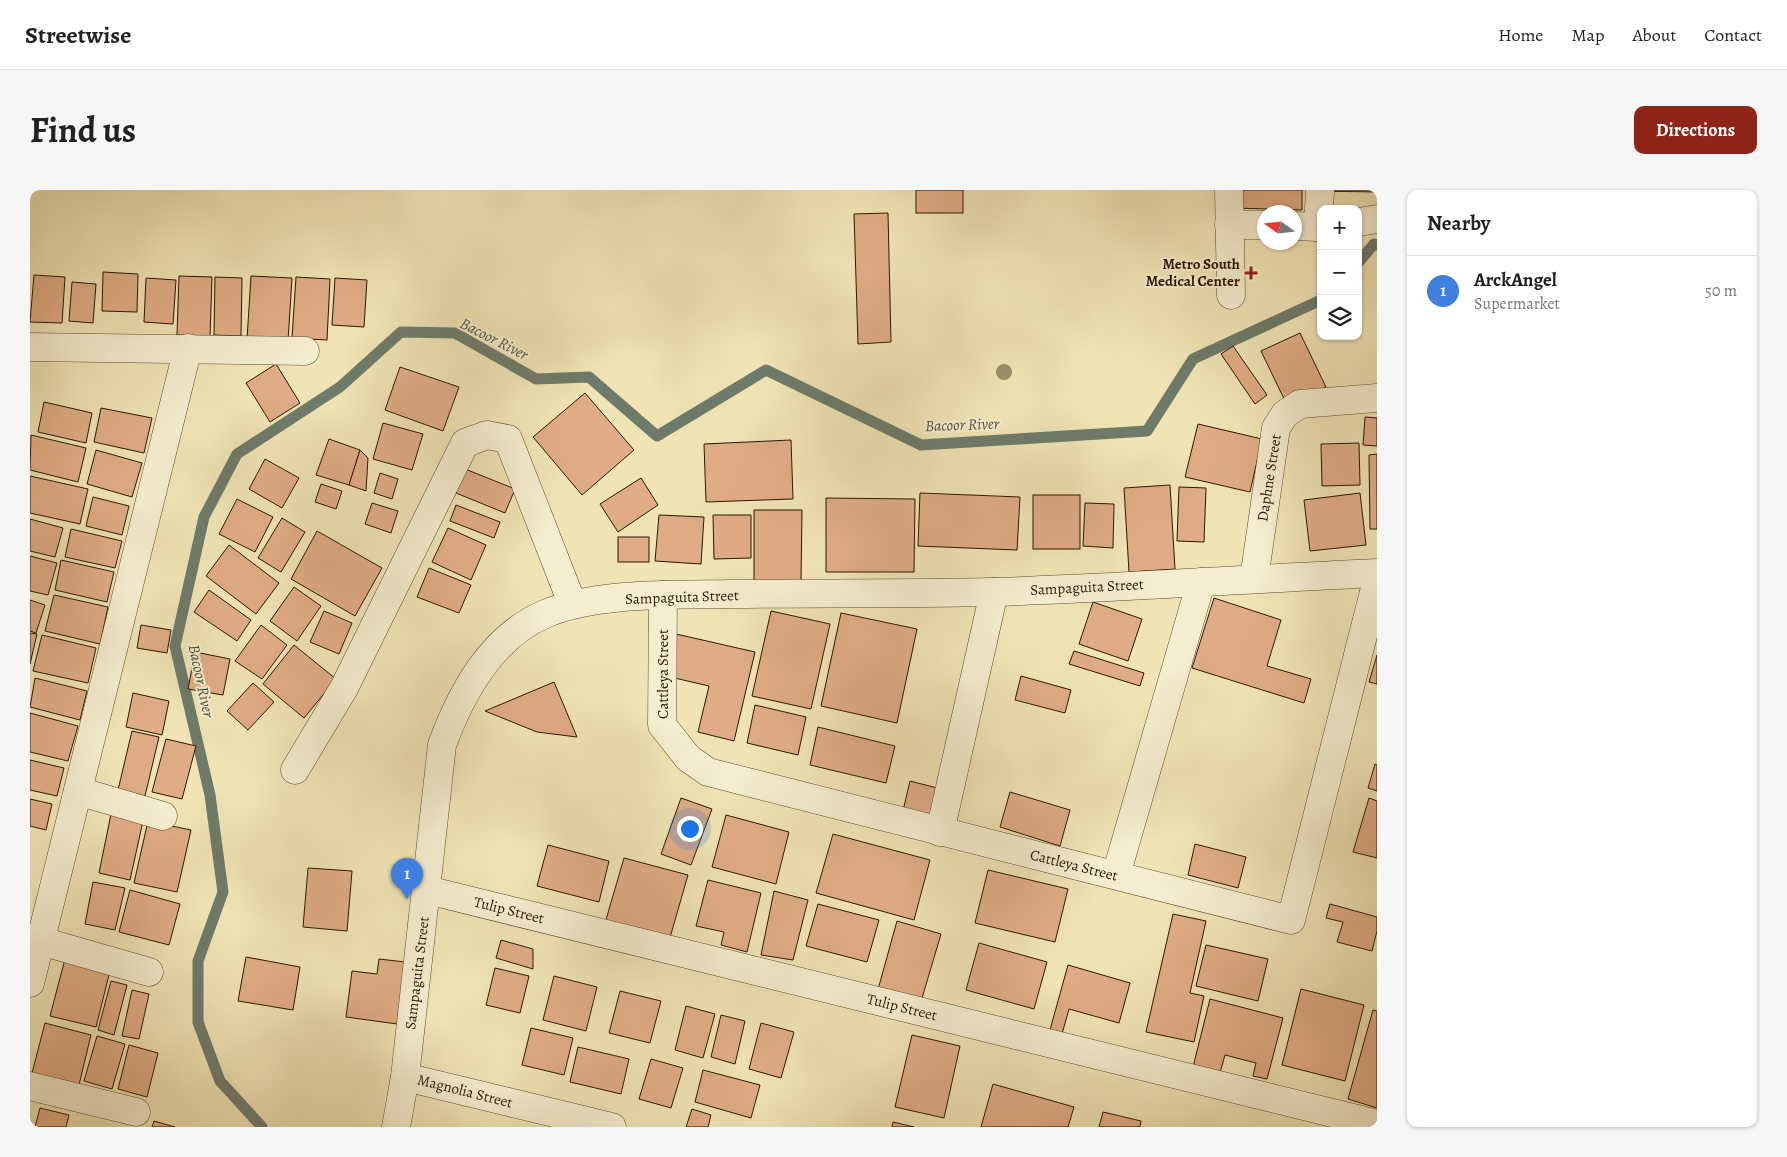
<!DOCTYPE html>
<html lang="en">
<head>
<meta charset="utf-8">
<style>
	:root { --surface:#fff; --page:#f6f6f6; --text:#222; --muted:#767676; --line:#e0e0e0; --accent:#8f2418 }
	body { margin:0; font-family:Alegreya,serif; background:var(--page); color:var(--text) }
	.controls { position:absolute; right:15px; top:15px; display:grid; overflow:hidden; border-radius:10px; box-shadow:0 1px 4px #0004 }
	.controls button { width:45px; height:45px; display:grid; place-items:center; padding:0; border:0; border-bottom:1px solid var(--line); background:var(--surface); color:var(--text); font:25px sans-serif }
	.compass { position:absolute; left:1227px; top:15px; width:45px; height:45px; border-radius:50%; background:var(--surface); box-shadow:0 1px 4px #0004; rotate:284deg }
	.you { position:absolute; left:659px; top:638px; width:18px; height:18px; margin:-12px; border:4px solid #fff; border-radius:50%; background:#1a73e8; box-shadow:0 0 0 8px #1a73e833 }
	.badge { display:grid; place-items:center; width:32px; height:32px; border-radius:50%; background:var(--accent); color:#fff; font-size:16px; font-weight:700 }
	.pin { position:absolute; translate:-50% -41px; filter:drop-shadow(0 1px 2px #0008) }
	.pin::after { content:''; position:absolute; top:26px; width:18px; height:15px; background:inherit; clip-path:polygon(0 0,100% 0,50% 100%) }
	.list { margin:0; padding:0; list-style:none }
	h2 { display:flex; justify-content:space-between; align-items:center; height:65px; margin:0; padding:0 20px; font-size:21px }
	h2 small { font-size:16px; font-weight:400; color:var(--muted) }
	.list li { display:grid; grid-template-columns:32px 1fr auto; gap:15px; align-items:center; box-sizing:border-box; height:70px; padding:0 20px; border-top:1px solid var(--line) }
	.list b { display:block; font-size:19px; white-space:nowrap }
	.list p { margin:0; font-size:16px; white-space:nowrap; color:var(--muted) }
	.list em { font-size:16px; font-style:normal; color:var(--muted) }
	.icon { flex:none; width:28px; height:28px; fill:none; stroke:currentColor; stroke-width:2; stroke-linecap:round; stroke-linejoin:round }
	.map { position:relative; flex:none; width:1347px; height:937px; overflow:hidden; border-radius:10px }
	header { display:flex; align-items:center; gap:30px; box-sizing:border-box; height:70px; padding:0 25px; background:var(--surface); border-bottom:1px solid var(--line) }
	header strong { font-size:24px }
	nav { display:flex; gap:28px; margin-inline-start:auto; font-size:18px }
	.intro { display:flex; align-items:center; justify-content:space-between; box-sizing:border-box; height:120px; padding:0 30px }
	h1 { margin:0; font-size:35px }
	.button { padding:12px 22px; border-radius:10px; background:var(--accent); color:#fff; font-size:18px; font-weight:700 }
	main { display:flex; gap:30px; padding:0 30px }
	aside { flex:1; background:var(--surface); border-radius:10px; box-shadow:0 1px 4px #0004 }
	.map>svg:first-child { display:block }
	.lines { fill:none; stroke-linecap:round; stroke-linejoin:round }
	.stream { stroke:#6e7b6b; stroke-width:11 }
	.building { fill:#e0ac85; stroke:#2a1700 }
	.minor-casing { stroke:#5c4a2d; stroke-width:29 }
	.minor { stroke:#f5edcf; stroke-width:28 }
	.tree { fill:#9c8f68 }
	.poi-dot { fill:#8f2418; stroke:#f5edcf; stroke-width:2 }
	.labels { text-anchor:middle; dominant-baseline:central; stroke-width:4; stroke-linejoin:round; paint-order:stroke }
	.poi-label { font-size:15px; font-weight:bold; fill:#2a1700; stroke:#f5edcf; text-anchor:end }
	.street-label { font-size:15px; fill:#2a1700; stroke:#f5edcf }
	.water-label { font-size:16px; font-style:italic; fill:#52513f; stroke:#f5edcf }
</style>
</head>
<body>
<header>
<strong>Streetwise</strong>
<nav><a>Home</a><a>Map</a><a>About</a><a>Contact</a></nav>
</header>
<div class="intro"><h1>Find us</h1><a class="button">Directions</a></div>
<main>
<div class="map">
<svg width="1347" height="937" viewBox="0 0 1347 937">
	<rect width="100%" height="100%" fill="#f0e4b5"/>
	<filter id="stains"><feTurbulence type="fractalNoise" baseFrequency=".004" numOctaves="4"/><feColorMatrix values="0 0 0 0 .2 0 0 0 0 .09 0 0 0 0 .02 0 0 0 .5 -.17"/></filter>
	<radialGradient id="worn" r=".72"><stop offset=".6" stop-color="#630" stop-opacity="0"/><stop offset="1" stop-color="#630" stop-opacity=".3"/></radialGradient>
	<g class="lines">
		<g class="stream">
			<path d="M1328,73L1344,54L1347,55"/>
			<path d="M232,937L190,891L168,832V771L193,702L180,605L145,456L174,327L207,264L310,197L371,142L425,143L506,189L559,187L627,246L736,180L891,255L1117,241L1163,169L1291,110"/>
		</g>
	</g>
	<g class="building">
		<rect x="886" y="0" width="47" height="23"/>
		<path d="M1205,0H1272V20L1204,18Z"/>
		<path d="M1284,0H1347V2L1284,1Z"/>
		<path d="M858,23L861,152L828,154L824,24Z"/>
		<path d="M73,82L108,84L107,122L72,121Z"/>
		<path d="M4,85L35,87L32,133L0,132Z"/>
		<path d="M149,86L182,87L180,147L147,145Z"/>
		<path d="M221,86L262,88L258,151L217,149Z"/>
		<path d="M185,87L212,88L211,146L184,145Z"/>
		<path d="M266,87L300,89L297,150L262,148Z"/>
		<path d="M116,88L146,90L143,134L114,132Z"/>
		<path d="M305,88L337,90L334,137L302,135Z"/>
		<path d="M42,92L66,94L63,133L39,131Z"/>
		<path d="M1270,143L1296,197L1257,215L1231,161Z"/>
		<path d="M1203,156L1237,205L1225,214L1191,164Z"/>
		<path d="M246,174L270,213L240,232L216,193Z"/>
		<path d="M370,177L429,197L413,241L355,220Z"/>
		<path d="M555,203L604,260L552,305L503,247Z"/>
		<path d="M14,212L62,223L56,253L8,242Z"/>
		<path d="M71,218L122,228L114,263L64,252Z"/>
		<path d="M1335,227L1347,228V256L1333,255Z"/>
		<path d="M353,233L393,244L382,280L343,269Z"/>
		<path d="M1168,234L1232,249L1220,302L1155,287Z"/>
		<path d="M1,245L56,258L48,292L0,280Z"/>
		<path d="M299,249L330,260L319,295L286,285Z"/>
		<path d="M761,250L763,309L676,312L674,254Z"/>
		<path d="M1329,253L1330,295L1292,296L1291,254Z"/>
		<path d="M66,260L112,273L102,307L57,294Z"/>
		<path d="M330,260L338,268L336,301L319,295Z"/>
		<path d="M1347,264V339H1340L1339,265Z"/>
		<path d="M235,269L269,288L252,318L219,299Z"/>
		<path d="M435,279L485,299L475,323L426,303Z"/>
		<path d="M350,283L368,289L362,309L344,303Z"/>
		<path d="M0,286L58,299L50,334L0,323Z"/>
		<path d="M611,288L628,315L588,342L570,314Z"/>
		<path d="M291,294L312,301L306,319L285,312Z"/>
		<path d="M1140,295L1145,379L1099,382L1094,298Z"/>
		<path d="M1149,297L1176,298L1174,352L1147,351Z"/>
		<path d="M890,303L990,307L987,360L888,356Z"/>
		<path d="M1330,303L1336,355L1280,361L1274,310Z"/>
		<rect x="1003" y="305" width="47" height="54"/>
		<path d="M63,307L99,316L92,345L56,336Z"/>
		<path d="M796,308L885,309L884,382H796Z"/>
		<path d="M207,309L243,327L225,362L189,344Z"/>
		<path d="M342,313L368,321L361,343L335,334Z"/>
		<path d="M1055,313L1084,314L1083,358L1053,356Z"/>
		<path d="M426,315L470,332L464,348L420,331Z"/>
		<path d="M724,320H772L771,391H724Z"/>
		<path d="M629,325L674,327L671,374L625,371Z"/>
		<path d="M683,325H721V368L684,369Z"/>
		<path d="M252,328L275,342L251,382L228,368Z"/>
		<path d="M0,329L33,338L25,367L0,361Z"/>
		<path d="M418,338L456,355L441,390L402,372Z"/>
		<path d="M41,339L92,351L85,378L35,367Z"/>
		<path d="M287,341L352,378L325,426L261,389Z"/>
		<rect x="588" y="347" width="31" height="25"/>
		<path d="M199,355L249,393L226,424L176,386Z"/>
		<path d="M0,366L27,373L18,405L0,401Z"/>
		<path d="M31,370L84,382L77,412L25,400Z"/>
		<path d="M399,378L441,395L429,423L387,407Z"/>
		<path d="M264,397L291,416L267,451L240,431Z"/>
		<path d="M179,400L221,430L207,451L164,422Z"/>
		<path d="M24,405L78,417L70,454L15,441Z"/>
		<path d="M1184,408L1251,430L1237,476L1281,489L1274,513L1162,478Z"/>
		<path d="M0,410L15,415L6,443L0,441Z"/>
		<path d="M1063,412L1112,429L1098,471L1049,454Z"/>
		<path d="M294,421L322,433L309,464L280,452Z"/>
		<path d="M741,421L800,434L781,519L722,506Z"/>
		<path d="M811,423L887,439L867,533L791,516Z"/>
		<path d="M111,435L141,440L137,463L107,458Z"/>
		<path d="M231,435L257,455L232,489L205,471Z"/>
		<path d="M0,443L7,444L0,474Z"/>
		<path d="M646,444L725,462L704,551L668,542L679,496L636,486Z"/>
		<path d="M12,445L66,458L58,493L3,481Z"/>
		<path d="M264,455L306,489L274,528L233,494Z"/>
		<path d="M1044,461L1114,483L1110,496L1039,474Z"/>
		<path d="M165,462L200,469L193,505L158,499Z"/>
		<path d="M1347,465V494L1339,492Z"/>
		<path d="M991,486L1041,500L1035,523L985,510Z"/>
		<path d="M5,488L57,501L50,530L0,517Z"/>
		<path d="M524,492L547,547L507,542L455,521Z"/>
		<path d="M223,493L244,512L218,540L197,521Z"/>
		<path d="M103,503L139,511L132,545L96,537Z"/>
		<path d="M725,515L776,527L768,565L717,553Z"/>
		<path d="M0,523L48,536L38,571L0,562Z"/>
		<path d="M788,537L865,556L856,593L780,575Z"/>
		<path d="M102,541L129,547L115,606L88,600Z"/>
		<path d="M136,549L166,556L152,609L122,602Z"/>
		<path d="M0,570L34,578L27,606L0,600Z"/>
		<path d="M1345,574L1347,575V601L1338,598Z"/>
		<path d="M880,591L915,600L906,633L872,625Z"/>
		<path d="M980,602L1040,620L1030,656L970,637Z"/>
		<path d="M651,608L682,619L661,675L631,664Z"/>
		<path d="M1339,608L1347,611V668L1323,662Z"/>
		<path d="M0,609L22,614L16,640L0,636Z"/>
		<path d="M81,624L113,631L100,690L69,683Z"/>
		<path d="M696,625L759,642L746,694L682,677Z"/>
		<path d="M118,631L161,640L147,702L104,693Z"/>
		<path d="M803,644L900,670L884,730L786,703Z"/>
		<path d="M1165,654L1216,667L1208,698L1158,685Z"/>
		<path d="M518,655L579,671L569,712L507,696Z"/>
		<path d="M594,668L658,685L639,751L575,733Z"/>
		<path d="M278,678L322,681L317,741L273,737Z"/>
		<path d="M958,680L1038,699L1025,752L945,733Z"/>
		<path d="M678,690L731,703L717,762L691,755L694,742L666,736Z"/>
		<path d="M63,692L95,698L85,740L55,734Z"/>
		<path d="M100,700L150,714L139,755L89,742Z"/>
		<path d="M744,701L778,710L763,770L731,765Z"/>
		<path d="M788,714L849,730L837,772L776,756Z"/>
		<path d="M1300,714L1347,727V741L1342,761L1307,752L1313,732L1296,728Z"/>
		<path d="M1143,724L1176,731L1160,803L1174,806L1164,852L1116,842Z"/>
		<path d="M867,731L911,744L890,815L847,803Z"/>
		<path d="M471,750L503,759V779L466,768Z"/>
		<path d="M949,753L1017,772L1004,819L936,800Z"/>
		<path d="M1176,755L1238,769L1228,811L1166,796Z"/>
		<path d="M216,767L270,777L263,820L208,811Z"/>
		<path d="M35,769L80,781L66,837L20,826Z"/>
		<path d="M349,769L375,772L367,834L316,827L322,781L347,784Z"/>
		<path d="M1038,775L1100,793L1089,833L1039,819L1032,844L1020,840Z"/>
		<path d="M465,778L499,786L490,823L456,815Z"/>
		<path d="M524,786L567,797L556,841L513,830Z"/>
		<path d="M81,791L97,795L84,845L68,840Z"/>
		<path d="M1271,799L1334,815L1315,891L1252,875Z"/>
		<path d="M102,800L119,804L109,849L92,846Z"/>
		<path d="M590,801L631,811L620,853L579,843Z"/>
		<path d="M1180,809L1253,828L1237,889L1223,886L1226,873L1195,865L1190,883L1163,877Z"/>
		<path d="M656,816L685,824L673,868L645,860Z"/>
		<path d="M1343,820L1347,821V918L1318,909Z"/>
		<path d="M691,825L715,831L705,874L681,867Z"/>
		<path d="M15,833L61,845L48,899L1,887Z"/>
		<path d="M731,833L764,842L751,888L719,879Z"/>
		<path d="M501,838L543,848L534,885L492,875Z"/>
		<path d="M882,845L930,856L914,928L865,917Z"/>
		<path d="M67,846L95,854L82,899L54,891Z"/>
		<path d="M99,855L128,863L117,907L88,899Z"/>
		<path d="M548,857L599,869L591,904L540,892Z"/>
		<path d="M621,869L653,878L641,918L609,909Z"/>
		<path d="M673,880L730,895L721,928L665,912Z"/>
		<path d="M963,894L1044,917L1038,937H951Z"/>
		<path d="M10,918L39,925L36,937H5Z"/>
		<path d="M662,919L681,925L678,937H656Z"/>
		<path d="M1073,922L1111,931L1110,937H1069Z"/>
		<path d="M124,931L145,937H122Z"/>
		<path d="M863,932L884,937H862Z"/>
	</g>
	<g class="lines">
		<g class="minor-casing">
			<g id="minor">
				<path d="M1199,0L1201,105"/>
				<path d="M1290,1L1288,37L1291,36"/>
				<path d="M1328,32L1347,29"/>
				<path d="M1199,35H1234"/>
				<path d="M1264,36L1288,37"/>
				<path d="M0,157L275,161"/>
				<path d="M1224,389L1246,238L1255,224L1270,214L1347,208"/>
				<path d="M633,405L632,535L658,568L678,582L1261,730L1347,390"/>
				<path d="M265,580L314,498L435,253L457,245L478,249L542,413"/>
				<path d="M48,601L133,626"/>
				<path d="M910,642L964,402"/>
				<path d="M1086,685L1171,392"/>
				<path d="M397,700L1347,934"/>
				<path d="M11,751L119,782"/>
				<path d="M0,793L158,158"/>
				<path d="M375,887L582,937"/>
				<path d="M0,896L106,922"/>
				<path d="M366,937L375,887L412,555C431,503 461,447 515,424C564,402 646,405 700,404C788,403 875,404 963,402C1091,398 1219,389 1347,383"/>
			</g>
		</g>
		<use href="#minor" class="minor"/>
	</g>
	<circle class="tree" cx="974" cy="182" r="8"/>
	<path class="poi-dot" d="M1218.5 75.5h5v5h5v5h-5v5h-5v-5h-5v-5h5z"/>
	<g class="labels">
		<g class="poi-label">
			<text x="1210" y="74">Metro South<tspan x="1210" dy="17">Medical Center</tspan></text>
		</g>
		<g class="street-label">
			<text transform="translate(1239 288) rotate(-81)">Daphne Street</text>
			<text transform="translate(1057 397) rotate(-3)">Sampaguita Street</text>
			<text transform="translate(652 407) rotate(-2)">Sampaguita Street</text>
			<text transform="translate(633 484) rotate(-90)">Cattleya Street</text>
			<text transform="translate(1044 675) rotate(14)">Cattleya Street</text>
			<text transform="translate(479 720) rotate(14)">Tulip Street</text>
			<text transform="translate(387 783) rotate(-83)">Sampaguita Street</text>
			<text transform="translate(872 817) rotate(14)">Tulip Street</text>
			<text transform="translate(435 901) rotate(14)">Magnolia Street</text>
		</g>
		<g class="water-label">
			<text transform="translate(464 149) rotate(27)">Bacoor River</text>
			<text transform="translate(932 235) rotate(-2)">Bacoor River</text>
			<text transform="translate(171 491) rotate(78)">Bacoor River</text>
		</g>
	</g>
	<rect width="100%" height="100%" filter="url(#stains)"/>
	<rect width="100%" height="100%" fill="url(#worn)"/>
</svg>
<div class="controls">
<button>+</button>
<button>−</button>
<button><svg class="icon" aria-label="layers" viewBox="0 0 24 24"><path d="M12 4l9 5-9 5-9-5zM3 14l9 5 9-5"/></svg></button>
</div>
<svg class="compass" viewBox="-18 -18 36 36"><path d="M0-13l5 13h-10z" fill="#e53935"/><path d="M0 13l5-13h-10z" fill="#767676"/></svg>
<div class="you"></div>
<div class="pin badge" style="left:377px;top:709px;background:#3f7fe0">1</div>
</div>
<aside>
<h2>Nearby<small></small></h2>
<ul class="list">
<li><span class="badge" style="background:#3f7fe0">1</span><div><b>ArckAngel</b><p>Supermarket</p></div><em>50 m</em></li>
</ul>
</aside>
</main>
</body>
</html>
